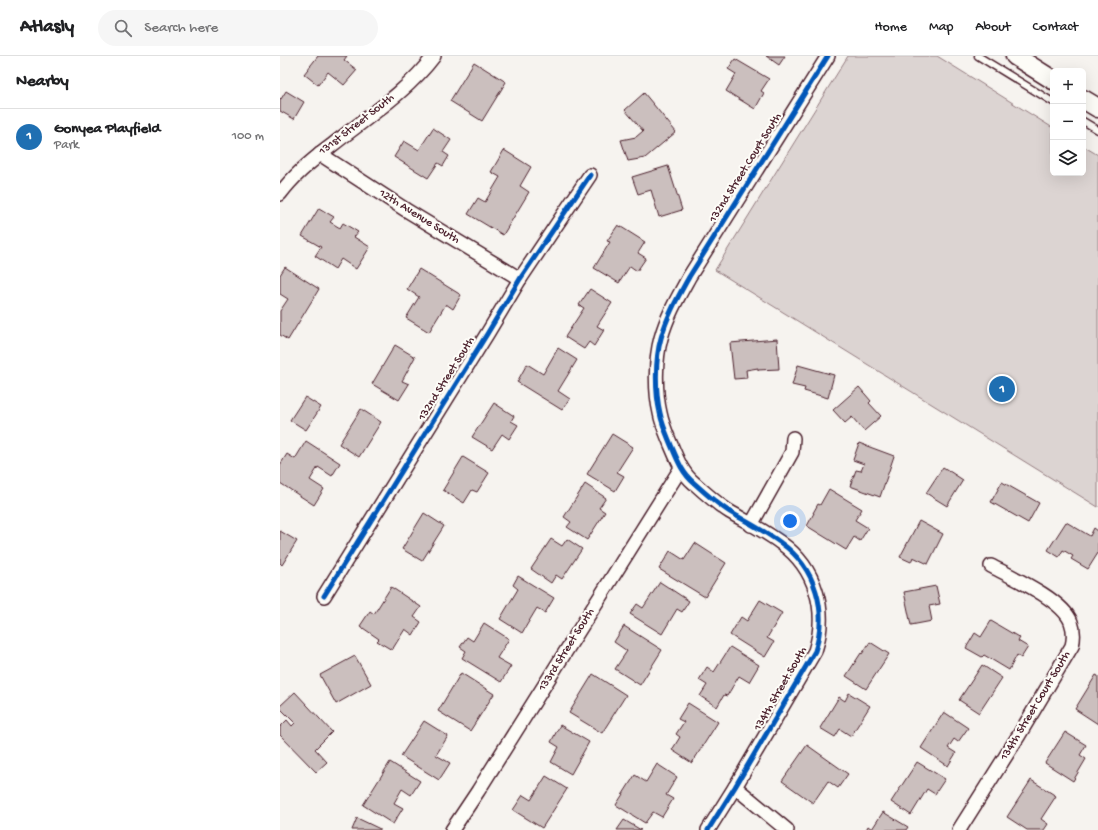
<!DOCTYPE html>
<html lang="en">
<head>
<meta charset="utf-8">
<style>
	:root { --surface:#fff; --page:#f6f6f6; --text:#202124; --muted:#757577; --line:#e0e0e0; --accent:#1f6fb2 }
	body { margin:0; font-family:"Gochi Hand",sans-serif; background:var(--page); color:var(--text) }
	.controls { position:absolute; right:12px; top:12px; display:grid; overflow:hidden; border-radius:6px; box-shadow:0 4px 16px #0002 }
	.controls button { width:36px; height:36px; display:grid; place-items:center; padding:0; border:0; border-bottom:1px solid var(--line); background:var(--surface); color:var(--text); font:20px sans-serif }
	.you { position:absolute; left:510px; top:465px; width:14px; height:14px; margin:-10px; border:3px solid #fff; border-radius:50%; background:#1a73e8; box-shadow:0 0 0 6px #1a73e833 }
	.badge { display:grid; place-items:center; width:26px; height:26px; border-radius:50%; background:var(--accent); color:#fff; font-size:13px; font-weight:700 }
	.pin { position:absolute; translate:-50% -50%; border:2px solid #fff; box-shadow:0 1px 4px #0006 }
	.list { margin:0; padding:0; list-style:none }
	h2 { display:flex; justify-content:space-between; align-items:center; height:52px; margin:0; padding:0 16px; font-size:17px }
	h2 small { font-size:13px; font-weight:400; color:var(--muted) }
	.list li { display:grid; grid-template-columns:26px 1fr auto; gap:12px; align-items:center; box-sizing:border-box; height:56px; padding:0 16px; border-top:1px solid var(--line) }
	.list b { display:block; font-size:15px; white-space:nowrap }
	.list p { margin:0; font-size:13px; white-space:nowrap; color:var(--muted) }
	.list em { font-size:13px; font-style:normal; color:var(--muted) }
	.icon { flex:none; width:22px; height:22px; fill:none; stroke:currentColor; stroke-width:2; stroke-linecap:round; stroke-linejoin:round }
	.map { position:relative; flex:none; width:818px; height:774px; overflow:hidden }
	header { display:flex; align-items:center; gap:24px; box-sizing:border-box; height:56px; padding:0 20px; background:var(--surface); border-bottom:1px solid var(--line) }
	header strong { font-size:19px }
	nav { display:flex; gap:22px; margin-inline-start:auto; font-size:14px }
	.search { width:280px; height:36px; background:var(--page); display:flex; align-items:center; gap:10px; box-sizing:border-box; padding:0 14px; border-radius:22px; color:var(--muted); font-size:15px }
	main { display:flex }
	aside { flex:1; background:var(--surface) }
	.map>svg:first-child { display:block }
	.green { fill:#dcd4d2; stroke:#937a7e }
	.building { fill:#cbbfbe; stroke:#4a1f2b }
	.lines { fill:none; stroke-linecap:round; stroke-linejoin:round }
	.lane-casing { stroke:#4a1f2b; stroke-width:9 }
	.street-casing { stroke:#4a1f2b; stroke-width:16 }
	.secondary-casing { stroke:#4a1f2b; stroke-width:21 }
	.lane { stroke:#fdfcf7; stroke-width:6 }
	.street { stroke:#fdfcf7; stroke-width:13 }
	.secondary { stroke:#fdfcf7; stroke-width:18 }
	.cycleway-casing { stroke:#fdfcf7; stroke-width:8 }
	.cycleway { stroke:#0057b8; stroke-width:5 }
	.labels { text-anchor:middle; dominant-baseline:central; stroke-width:4; stroke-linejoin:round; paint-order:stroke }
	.street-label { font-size:12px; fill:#4a1f2b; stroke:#fdfcf7 }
</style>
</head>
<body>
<header>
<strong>Atlasly</strong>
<div class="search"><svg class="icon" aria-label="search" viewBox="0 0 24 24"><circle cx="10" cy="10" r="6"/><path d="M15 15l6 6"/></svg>Search here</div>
<nav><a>Home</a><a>Map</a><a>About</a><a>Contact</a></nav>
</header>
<main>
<aside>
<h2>Nearby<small></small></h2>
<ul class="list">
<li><span class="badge">1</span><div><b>Gonyea Playfield</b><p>Park</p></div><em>100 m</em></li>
</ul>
</aside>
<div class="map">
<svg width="818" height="774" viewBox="0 0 818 774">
	<rect width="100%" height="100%" fill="#f6f3ef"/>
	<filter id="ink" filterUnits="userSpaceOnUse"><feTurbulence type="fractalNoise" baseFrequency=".025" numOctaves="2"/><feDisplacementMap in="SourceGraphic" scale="8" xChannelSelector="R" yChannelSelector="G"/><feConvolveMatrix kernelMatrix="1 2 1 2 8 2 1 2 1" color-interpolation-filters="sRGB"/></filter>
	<g filter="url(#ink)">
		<path class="green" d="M568,0H657L773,72V117H803V90L818,99V451L435,214Z"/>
		<g class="building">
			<path d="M38,0H67L64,4L77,14L64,29L48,16L38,29L24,18Z"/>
			<path d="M486,0H505L499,9Z"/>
			<path d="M455,3L489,23L481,35L484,37L475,53L446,35L456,18L448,13Z"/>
			<path d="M194,6L226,26L202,65L170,45Z"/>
			<path d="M6,35L24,46L14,63L0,55V42L1,43Z"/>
			<path d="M364,37L396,76L365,102L348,105L341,84L356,81L363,75L345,54Z"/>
			<path d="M153,72L171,84L163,96L169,100L163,110L158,107L148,122L114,101L124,85L139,94Z"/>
			<path d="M224,94L251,111L240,130L249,136L223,179L188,158L198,142L205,146L220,121L211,116Z"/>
			<path d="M388,110L402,154L379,161L371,134L358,138L352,121Z"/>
			<path d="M39,152L54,161L50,166L60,172L63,167L78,176L74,181L90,191L76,213L61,203L55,213L35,200L41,191L22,180Z"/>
			<path d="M338,169L365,186L358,197L366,202L357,215L350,210L339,227L314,212L330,186L327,185Z"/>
			<path d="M5,211L39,233L8,284L0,279V255L8,243L0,238V219Z"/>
			<path d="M139,213L181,239L173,253L166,248L149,276L126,262L139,241L127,233Z"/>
			<path d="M310,233L332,247L317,270L324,274L314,290L309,286L304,293L285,281L304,252L299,249Z"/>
			<path d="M497,283L499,313L478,314V312L466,314L467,322L454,323L450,287Z"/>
			<path d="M115,289L135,301L122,325L129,328L119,344L92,328Z"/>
			<path d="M278,292L297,304L278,335L290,343L282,354L237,326L247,308L263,318Z"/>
			<path d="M518,309L554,319L548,342L524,335L525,332L512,329Z"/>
			<path d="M579,331L591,345L589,347L601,360L584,375L572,361L565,367L553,354Z"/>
			<path d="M25,341L41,351L26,374L10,364Z"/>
			<path d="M214,347L234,360L231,365L238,369L229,383L222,378L212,393L192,381Z"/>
			<path d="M81,353L101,366L79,401L59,388Z"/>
			<path d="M332,378L353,391L337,416L344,420L335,435L307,418Z"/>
			<path d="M26,385L60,407L52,420L38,411L30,424L44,433L34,449L0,427V409L7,398L15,403Z"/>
			<path d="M579,387L614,400L600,441L570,430L576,414L581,415L584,408L573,404Z"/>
			<path d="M183,401L209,417L197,436L192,434L184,447L163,434Z"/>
			<path d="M663,411L683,424L667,450L646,437Z"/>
			<path d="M722,426L759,447L748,467L711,446Z"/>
			<path d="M305,428L326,442L319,452L325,456L307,484L287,471L291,466L284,461Z"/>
			<path d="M549,433L582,453L575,464L588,472L580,485L574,481L566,494L527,470L534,457H533L538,448L540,449Z"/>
			<path d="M144,457L164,470L142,505L122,493Z"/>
			<path d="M639,465L663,478L648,508L633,501L631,506L620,501Z"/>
			<path d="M786,466L810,480L814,472L818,475V497L808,513L791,503L793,500L783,494L779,501L768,494Z"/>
			<path d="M0,475L17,485L2,509L0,507Z"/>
			<path d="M271,483L282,490L287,483L302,493L282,523L276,519L271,527L251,513Z"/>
			<path d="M415,487L446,507L425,541L379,513L390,495L404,504Z"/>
			<path d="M238,520L274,542L265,557L257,552L242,577L220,563L238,533L233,529Z"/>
			<path d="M380,526L409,545L402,556L397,553L382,578L350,558L357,548L363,552Z"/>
			<path d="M656,530L660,548L649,550L652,565L631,569L624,536Z"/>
			<path d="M111,531L141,551L134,561L141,566L133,579L125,573L112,594L97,585L99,583L80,570L90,555L94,558Z"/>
			<path d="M480,544L502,557L487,582L494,586L485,601L450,579L461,561L467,565Z"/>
			<path d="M711,565L740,582L738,585L748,591L741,602L737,599L729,614L704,599L702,601L686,592L695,577L701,581Z"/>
			<path d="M204,567L229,583L217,602L231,610L221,626L182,602L186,595L180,591L187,581L193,585Z"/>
			<path d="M344,570L382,594L360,629L335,613L347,595L334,586Z"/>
			<path d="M590,586L609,598L586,633L566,620L581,597L582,598Z"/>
			<path d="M450,591L479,609L469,626L459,620L447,640L444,639L437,651L420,640L427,629L419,624L427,611L434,616Z"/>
			<path d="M75,600L91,628L56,648L40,619Z"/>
			<path d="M702,609L722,622L699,657L679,644Z"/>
			<path d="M181,617L214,638L190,675L158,655Z"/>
			<path d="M313,618L346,639L322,677L289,657Z"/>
			<path d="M816,619L818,620V668L795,653Z"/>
			<path d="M15,636L52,676L35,693L47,706L36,716L0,679V671L7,664L12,670L15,667L0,652V650Z"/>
			<path d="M569,637L590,650L571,680L560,673L555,681L540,672L559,641L565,645Z"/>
			<path d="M408,647L438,666L412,707L392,694L400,681L396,678L404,666L398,663Z"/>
			<path d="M664,656L688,672L678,686L674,683L668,692L676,697L668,710L641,692Z"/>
			<path d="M144,665L168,680L156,699L170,707L159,724L121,700Z"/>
			<path d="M280,669L309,686L291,718L271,706L279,691L271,686Z"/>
			<path d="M785,676L806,689L800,699L806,703L793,725L765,707Z"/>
			<path d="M527,689L568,718L558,732L548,725L533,747L502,725Z"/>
			<path d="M110,706L140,725L131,739L122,733L114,747L123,752L113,768L83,749Z"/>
			<path d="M637,706L665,723L655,738L647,733L631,759L611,746Z"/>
			<path d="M377,708L397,721L386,739L393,743L382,761L373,756L365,767L336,749L355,719L366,726Z"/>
			<path d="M266,720L287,733L262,772L233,754L243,739L251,744Z"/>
			<path d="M751,724L776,740L761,763L768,768L764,774H747L727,761Z"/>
			<path d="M603,756L628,771L626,774H586L588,770L592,773Z"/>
			<path d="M77,762L100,773V774H72Z"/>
			<path d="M344,764L361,774H337Z"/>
		</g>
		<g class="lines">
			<g class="lane-casing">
				<g id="lane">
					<path d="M698,0L773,46"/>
					<path d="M803,65L818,74"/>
				</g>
			</g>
			<g class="street-casing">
				<g id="street">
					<path d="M40,98L126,154L240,223"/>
					<path d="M0,138C14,119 32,104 51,90C86,62 127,36 154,0"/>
					<path d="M471,469L512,396L513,382"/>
					<path d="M44,540L207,278L240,223L310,119"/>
					<path d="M455,731L507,774"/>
					<path d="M172,774L198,735L401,412"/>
					<path d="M428,774L455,731L535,595C548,555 536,512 501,487C485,475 467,466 450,456C437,448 425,437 414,427C402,417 397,403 391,389C387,379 382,368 380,357C375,336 375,303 381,282C387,260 398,241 409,221L548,0"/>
					<path d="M679,774L739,679L792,590C794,582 794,574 791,566C783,544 732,521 711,510"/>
				</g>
			</g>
			<g class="secondary-casing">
				<g id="secondary">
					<path d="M735,0L773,24"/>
					<path d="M803,43L818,52"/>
				</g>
			</g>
			<use href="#lane" class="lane"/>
			<use href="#street" class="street"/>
			<use href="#secondary" class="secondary"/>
			<g class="cycleway-casing">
				<g id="cycleway">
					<path d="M44,540L207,278L240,223L310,119"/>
					<path d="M428,774L455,731L535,595C548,555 536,512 501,487C485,475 467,466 450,456C437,448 425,437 414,427C402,417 397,403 391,389C387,379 382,368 380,357C375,336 375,303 381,282C387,260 398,241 409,221L548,0"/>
				</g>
			</g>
			<use href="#cycleway" class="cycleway"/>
		</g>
	</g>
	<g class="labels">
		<g class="street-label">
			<text transform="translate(77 69) rotate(-38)">131st Street South</text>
			<text transform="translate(466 112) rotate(-58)">132nd Street Court South</text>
			<text transform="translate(139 161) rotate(32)">12th Avenue South</text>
			<text transform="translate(167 323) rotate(-58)">132nd Street South</text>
			<text transform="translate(287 594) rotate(-58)">133rd Street South</text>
			<text transform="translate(501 633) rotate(-60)">134th Street South</text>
			<text transform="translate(756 650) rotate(-59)">134th Street Court South</text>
		</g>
	</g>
</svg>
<div class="controls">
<button>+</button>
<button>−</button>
<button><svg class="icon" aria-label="layers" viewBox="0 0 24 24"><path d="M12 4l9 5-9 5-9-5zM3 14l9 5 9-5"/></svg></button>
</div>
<div class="you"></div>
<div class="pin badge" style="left:722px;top:333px">1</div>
</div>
</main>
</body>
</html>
